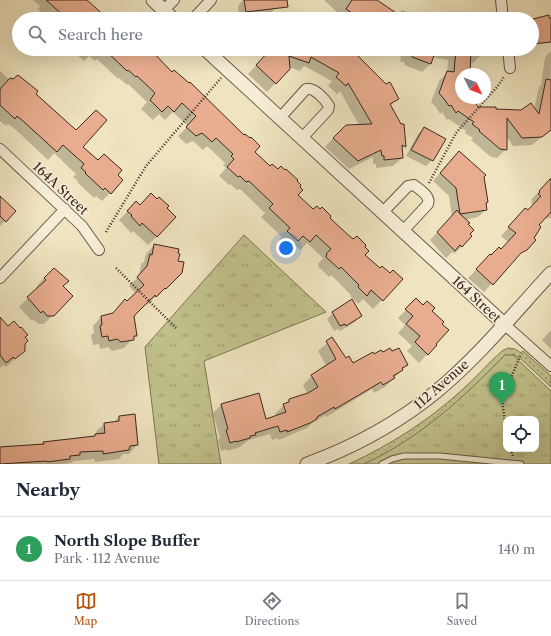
<!DOCTYPE html>
<html lang="en">
<head>
<meta charset="utf-8">
<style>
	:root { --surface:#fff; --page:#f2f2f3; --text:#1f2937; --muted:#747a83; --line:#e0e1e3; --accent:#b45309 }
	body { margin:0; font-family:"Libre Caslon Text",serif; background:var(--page); color:var(--text) }
	.controls { position:absolute; right:12px; bottom:12px; display:grid; overflow:hidden; border-radius:8px; box-shadow:0 4px 16px #0002 }
	.controls button { width:36px; height:36px; display:grid; place-items:center; padding:0; border:0; border-bottom:1px solid var(--line); background:var(--surface); color:var(--text); font:20px sans-serif }
	.compass { position:absolute; left:455px; top:68px; width:36px; height:36px; border-radius:50%; background:var(--surface); box-shadow:0 4px 16px #0002; rotate:133deg }
	.you { position:absolute; left:286px; top:248px; width:14px; height:14px; margin:-10px; border:3px solid #fff; border-radius:50%; background:#1a73e8; box-shadow:0 0 0 6px #1a73e833 }
	.badge { display:grid; place-items:center; width:26px; height:26px; border-radius:50%; background:var(--accent); color:#fff; font-size:13px; font-weight:700 }
	.pin { position:absolute; translate:-50% -33px; filter:drop-shadow(0 1px 2px #0008) }
	.pin::after { content:''; position:absolute; top:21px; width:14px; height:12px; background:inherit; clip-path:polygon(0 0,100% 0,50% 100%) }
	.list { margin:0; padding:0; list-style:none }
	h2 { display:flex; justify-content:space-between; align-items:center; height:52px; margin:0; padding:0 16px; font-size:17px }
	h2 small { font-size:13px; font-weight:400; color:var(--muted) }
	.list li { display:grid; grid-template-columns:26px 1fr auto; gap:12px; align-items:center; box-sizing:border-box; height:64px; padding:0 16px; border-top:1px solid var(--line) }
	.list b { display:block; font-size:15px; white-space:nowrap }
	.list p { margin:0; font-size:13px; white-space:nowrap; color:var(--muted) }
	.list em { font-size:13px; font-style:normal; color:var(--muted) }
	.icon { flex:none; width:22px; height:22px; fill:none; stroke:currentColor; stroke-width:2; stroke-linecap:round; stroke-linejoin:round }
	.map { position:relative; flex:none; width:551px; height:464px; overflow:hidden }
	.search { position:absolute; background:var(--surface); box-shadow:0 4px 16px #0002; left:12px; right:12px; top:12px; height:44px; display:flex; align-items:center; gap:10px; box-sizing:border-box; padding:0 14px; border-radius:22px; color:var(--muted); font-size:15px }
	.sheet { height:116px; background:var(--surface) }
	nav { display:flex; justify-content:space-around; align-items:center; box-sizing:border-box; height:56px; border-top:1px solid var(--line); background:var(--surface); font-size:11px; color:var(--muted) }
	nav a { display:grid; justify-items:center; gap:2px }
	nav .on { color:var(--accent) }
	.map>svg:first-child { display:block }
	.grass { fill:url(#grass-dots); stroke:#7e7658 }
	.park { fill:url(#park-tufts); stroke:#7e7658; fill-rule:evenodd }
	.shadow { fill:#0003 }
	.building { fill:#e8ad8f; stroke:#3c2923 }
	.lines { fill:none; stroke-linecap:round; stroke-linejoin:round }
	.service-casing { stroke:#69584a; stroke-width:7 }
	.minor-casing { stroke:#69584a; stroke-width:12 }
	.tertiary-casing { stroke:#69584a; stroke-width:15 }
	.path { stroke:#3c2923; stroke-width:2.5; stroke-dasharray:1 2; stroke-linecap:butt }
	.service { stroke:#f5edd5; stroke-width:5 }
	.minor { stroke:#f5edd5; stroke-width:10 }
	.tertiary { stroke:#f5edd5; stroke-width:13 }
	.labels { text-anchor:middle; dominant-baseline:central; stroke-width:3.5; stroke-linejoin:round; paint-order:stroke }
	.street-label { font-size:13px; fill:#3c2923; stroke:#f5edd5 }
</style>
</head>
<body>
<div class="map">
<svg width="551" height="464" viewBox="0 0 551 464">
	<defs>
		<pattern id="grass-dots" width="8" height="8" patternUnits="userSpaceOnUse"><rect width="8" height="8" fill="#c1c28c"/><path d="M2 2h.1M6 6h.1" fill="none" stroke="#9e9e72" stroke-width="1.8" stroke-linecap="round"/></pattern>
		<pattern id="park-tufts" width="24" height="20" patternUnits="userSpaceOnUse"><rect width="24" height="20" fill="#c1c28c"/><path d="M3 7l-1-3M5 7V3M7 7l1-3M15 17l-1-3M17 17v-4M19 17l1-3" fill="none" stroke="#9e9e72"/></pattern>
	</defs>
	<rect width="100%" height="100%" fill="#efe4bf"/>
	<filter id="stains"><feTurbulence type="fractalNoise" baseFrequency=".005" numOctaves="4"/><feColorMatrix values="0 0 0 0 .2 0 0 0 0 .09 0 0 0 0 .02 0 0 0 .5 -.17"/></filter>
	<radialGradient id="worn" r=".72"><stop offset=".6" stop-color="#630" stop-opacity="0"/><stop offset="1" stop-color="#630" stop-opacity=".3"/></radialGradient>
	<path class="grass" d="M508,348L515,349L521,353L523,351L551,376V387L521,359L514,355H509L458,405L377,464H349C390,445 428,421 462,390C476,378 488,363 502,351Z"/>
	<g class="park">
		<path d="M244,235L326,312L204,361L221,464H159L145,347Z"/>
		<path d="M505,355H513L551,391V464H364C420,438 462,399 505,355ZM506,419H536V449H506Z"/>
	</g>
	<g class="shadow">
		<path d="M33,0H88L87,1L106,19H49L38,9L40,6Z"/>
		<path d="M243,0H279L276,8L269,14L251,16L254,19H239L238,6Z"/>
		<path d="M324,0H376L397,15L402,10L426,19H340L338,18L340,15Z"/>
		<path d="M234,15L238,19H231Z"/>
		<path d="M533,19H551V42L532,45V21Z"/>
		<path d="M70,49H148L313,211L329,218L380,270L402,279L373,309L363,299L358,304L350,296L351,295L331,275L329,277L318,266L319,265L318,264L323,258L307,243L300,250L294,244L289,249L279,240L282,237L261,217L265,213L240,189L237,190L230,184L229,185L219,176L226,168L223,165L225,163L207,146L203,150L193,141L186,144L178,136L188,126L173,112L165,120L159,114L153,120L141,109L147,102L128,84L127,85L119,78L118,79L97,59L95,61L89,56L84,61Z"/>
		<path d="M225,49H232L229,52Z"/>
		<path d="M272,49H349L398,98L390,106L401,125H403L404,146L401,150L402,158L393,166L376,168V164H373V157L349,169L325,147L337,134L359,125L340,91L337,94L328,86L332,81L304,66L300,71L289,67V69L267,92L248,74Z"/>
		<path d="M377,49H482L481,55L473,63H470V74H461V98H472L477,108L495,110L522,111L534,109L539,87L541,85L545,57L551,51L550,130L532,145L513,146L506,136V149L497,158L491,157L471,140L473,138L465,133L466,131L449,119L447,120L442,112L440,114L436,107L431,102L439,81L447,73L448,60L432,57L430,64L422,72L404,65L405,63L400,61L401,57Z"/>
		<path d="M0,71L11,81L34,94L82,147L116,175L110,193L102,201L96,196L94,198L77,182L78,181L73,177L76,174L54,153L48,160L15,129L8,124L6,126L0,121Z"/>
		<path d="M424,128L432,160L426,166L406,156L418,134Z"/>
		<path d="M451,160L483,177L486,210L478,217L465,220L467,225L462,246L454,254L452,252L446,258L430,240L452,217L449,196L433,181Z"/>
		<path d="M551,179V219L549,217L548,219L545,217L538,225L526,249L513,260L484,292L468,278L482,264L501,250L508,242L501,236L517,218L528,211L533,205L531,203L532,201L531,200Z"/>
		<path d="M0,198L5,221L0,226Z"/>
		<path d="M140,206L157,236L148,245L133,231L131,233L119,220L128,211Z"/>
		<path d="M154,245L177,262L181,272L157,297L156,296L147,305L145,303L132,316L136,335L124,348L112,351L108,347L100,349L99,344L93,345L91,335L94,333L93,326L101,317L112,314L136,294L129,286L139,276L141,264L144,262L146,254Z"/>
		<path d="M44,278L62,286L72,296L44,324H38L33,319L32,321L19,307L37,289L36,287Z"/>
		<path d="M416,300L430,311L436,345L419,363L407,351L412,346L398,333L405,325L398,318Z"/>
		<path d="M333,313L360,316L355,322L340,331L338,329L334,331L327,319Z"/>
		<path d="M0,328L24,338V350L6,367L4,365L0,368Z"/>
		<path d="M551,330V349L542,340Z"/>
		<path d="M332,339L346,359L352,364L373,355L407,365L385,387L374,393L372,389L326,417L325,415L312,423L307,428L279,440L278,438L272,440L270,434L249,440L240,447L227,451V449L221,451L218,440L220,438L213,413L221,405L265,421L276,417L275,414L289,400L308,394L303,385L312,376L327,367L318,351Z"/>
		<path d="M119,417L137,445L129,454H123L119,459L95,462L94,459L73,461L71,463L64,464H0V448L41,445L44,443L93,437L96,435V432L104,424L113,423Z"/>
	</g>
	<g class="building">
		<path d="M46,0H87L108,19H77L68,12L64,16Z"/>
		<path d="M244,0H287L288,7L246,12Z"/>
		<path d="M352,0H377L405,19H348L352,13L346,9Z"/>
		<path d="M549,15V18H551V42L532,44V24L534,23L533,19Z"/>
		<path d="M104,49H150L172,72L174,70L189,83L190,82L244,135L245,134L250,138L251,137L260,146L255,152L270,166L272,164L278,169L281,166L285,170L286,169L298,180L297,181L301,185L300,187L303,190L298,195L313,209L317,206L320,209L322,207L331,216L330,218L346,233L353,239L357,236L366,245L365,247L369,251L365,255L380,268L382,266L390,273L393,270L403,279L383,301L371,290L367,296L358,287L359,285L341,267L339,269L326,257L327,255L326,254L331,249L316,235L310,242L303,236L298,241L287,231L290,228L269,208L273,204L249,181L246,182L240,176L238,177L227,167L234,159L231,156L233,154L216,138L212,142L202,133L196,136L186,127L196,116L182,103L174,112L168,106L162,112L150,100L155,93L137,76L136,77L128,70L127,71Z"/>
		<path d="M271,49H351L386,84L390,82L399,99L390,104L401,124H404L406,147L402,145L403,158L384,160V156H382L381,150L358,161L333,138L346,125L372,124L348,83L346,86L336,77L339,73L311,57L309,63L289,56L290,69L276,84L256,65Z"/>
		<path d="M415,49H436L431,64L412,57Z"/>
		<path d="M456,49H471L470,74H461V98H473L478,107H496V109L521,110L531,103L539,114L546,79L551,80V130L542,137L522,138L507,118V150L500,149L479,131L480,130L472,124L474,122L458,111L456,113L451,105L449,106L444,99L439,93L447,71L454,72Z"/>
		<path d="M18,75L38,91L36,94L76,130L96,110L107,120L83,147L98,160L104,154L122,170L118,175L123,180L111,194L105,188L103,190L85,173L86,172L81,168L84,164L63,145L57,152L23,121L17,116L15,119L0,105V89L10,78L13,79Z"/>
		<path d="M424,127L446,139L433,161L411,150Z"/>
		<path d="M459,151L486,175L484,177L488,202L486,203L487,210L460,214L470,223L468,224L474,230L470,234L472,236L462,247L460,245L455,251L437,232L457,210L460,214L456,188L440,173Z"/>
		<path d="M551,178V212L539,225L541,227L534,238L536,240L527,250L521,253L493,285L476,269L490,254L491,255L499,247L501,249L516,233L508,227L525,208L528,210L541,196L538,194L540,192L539,191Z"/>
		<path d="M151,193L157,199L159,197L169,206L167,208L176,217L157,237L142,223L140,226L131,216L132,215L127,211L136,201L140,205Z"/>
		<path d="M0,196L16,211L6,222L0,216Z"/>
		<path d="M154,244L179,249L178,253L180,254L178,261L184,262L182,273L166,289L165,288L156,297L155,295L134,316L137,336H134V340L121,342L117,339L109,341L108,336L102,337L100,326L102,325L101,316L113,313L125,299L127,301L144,285L137,277L147,266L150,254L152,255Z"/>
		<path d="M54,268L69,281L63,286L73,296L54,316H47L43,311L41,313L27,297L46,280L44,278Z"/>
		<path d="M416,298L423,305L427,301L435,308L432,311L444,322L442,324L449,330L436,344L437,345L428,355L415,342L420,336L406,324L413,316L405,309Z"/>
		<path d="M352,299L362,316L346,326L345,324L340,326L332,312Z"/>
		<path d="M0,317L8,326L14,321L20,328L21,327L28,335L25,337L28,341L25,344V351L15,359L13,357L6,363L0,355Z"/>
		<path d="M332,337L346,358L349,356L353,363L373,352L374,354L381,350L383,352L390,348L392,351L399,348L408,365L402,368L403,370L393,376L395,378L383,385L381,382L335,409L334,407L317,417V419L310,423L287,432V430L280,432L278,426L255,433L256,435L250,436V438L236,442V441L230,443L226,430L228,429L221,404L259,393L266,419L286,412L283,404L289,402V399L308,393L318,387L311,375L336,359L326,341Z"/>
		<path d="M135,414L138,445L130,446L129,450L103,454V451L80,452V455L70,456V459L47,462V461L0,464V447L44,444L43,442L95,436V434L105,433L104,423L119,421V416Z"/>
	</g>
	<g class="lines">
		<g class="service-casing">
			<path id="service" d="M382,464L392,459L404,456H440L521,464"/>
		</g>
		<g class="minor-casing">
			<g id="minor">
				<path d="M501,0L503,19"/>
				<path d="M164,10L174,0"/>
				<path d="M193,19L211,0"/>
				<path d="M508,49L510,68"/>
				<path d="M280,118L306,89C314,87 325,99 329,106L328,110L302,138"/>
				<path d="M0,149L82,226L99,250"/>
				<path d="M383,212L408,186L414,185C420,190 431,196 428,204L403,231"/>
				<path d="M0,278L65,209"/>
				<path d="M504,324L551,366"/>
			</g>
		</g>
		<g class="tertiary-casing">
			<g id="tertiary">
				<path d="M153,0L173,19"/>
				<path d="M205,49L504,324"/>
				<path d="M307,464C354,447 398,423 437,391C478,357 515,312 551,273"/>
			</g>
		</g>
		<g class="path">
			<path d="M429,183L456,133L497,87L504,77"/>
			<path d="M106,232L146,166L221,78"/>
			<path d="M116,268L176,328"/>
			<path d="M506,431L502,399L521,354"/>
			<path d="M511,449L513,456"/>
		</g>
		<use href="#service" class="service"/>
		<use href="#minor" class="minor"/>
		<use href="#tertiary" class="tertiary"/>
	</g>
	<g class="labels">
		<g class="street-label">
			<text transform="translate(61 188) rotate(43)">164A Street</text>
			<text transform="translate(477 299) rotate(43)">164 Street</text>
			<text transform="translate(441 384) rotate(-41)">112 Avenue</text>
		</g>
	</g>
	<rect width="100%" height="100%" filter="url(#stains)"/>
	<rect width="100%" height="100%" fill="url(#worn)"/>
</svg>
<div class="controls">
<button><svg class="icon" aria-label="locate" viewBox="0 0 24 24"><circle cx="12" cy="12" r="6"/><path d="M12 2v4M12 18v4M2 12h4M18 12h4"/></svg></button>
</div>
<svg class="compass" viewBox="-18 -18 36 36"><path d="M0-13l5 13h-10z" fill="#e53935"/><path d="M0 13l5-13h-10z" fill="#747a83"/></svg>
<div class="you"></div>
<div class="pin badge" style="left:502px;top:405px;background:#2e9e5b">1</div>
<div class="search"><svg class="icon" aria-label="search" viewBox="0 0 24 24"><circle cx="10" cy="10" r="6"/><path d="M15 15l6 6"/></svg>Search here</div>
</div>
<section class="sheet">
<h2>Nearby<small></small></h2>
<ul class="list">
<li><span class="badge" style="background:#2e9e5b">1</span><div><b>North Slope Buffer</b><p>Park · 112 Avenue</p></div><em>140 m</em></li>
</ul>
</section>
<nav>
<a class="on"><svg class="icon" aria-label="map" viewBox="0 0 24 24"><path d="M3 6l6-2 6 2 6-2v14l-6 2-6-2-6 2zM9 4v14M15 6v14"/></svg>Map</a>
<a><svg class="icon" aria-label="directions" viewBox="0 0 24 24"><path d="M12 3l9 9-9 9-9-9zM9 14v-3h6M13 9l2 2-2 2"/></svg>Directions</a>
<a><svg class="icon" aria-label="saved" viewBox="0 0 24 24"><path d="M7 4h10v16l-5-4-5 4z"/></svg>Saved</a>
</nav>
</body>
</html>
